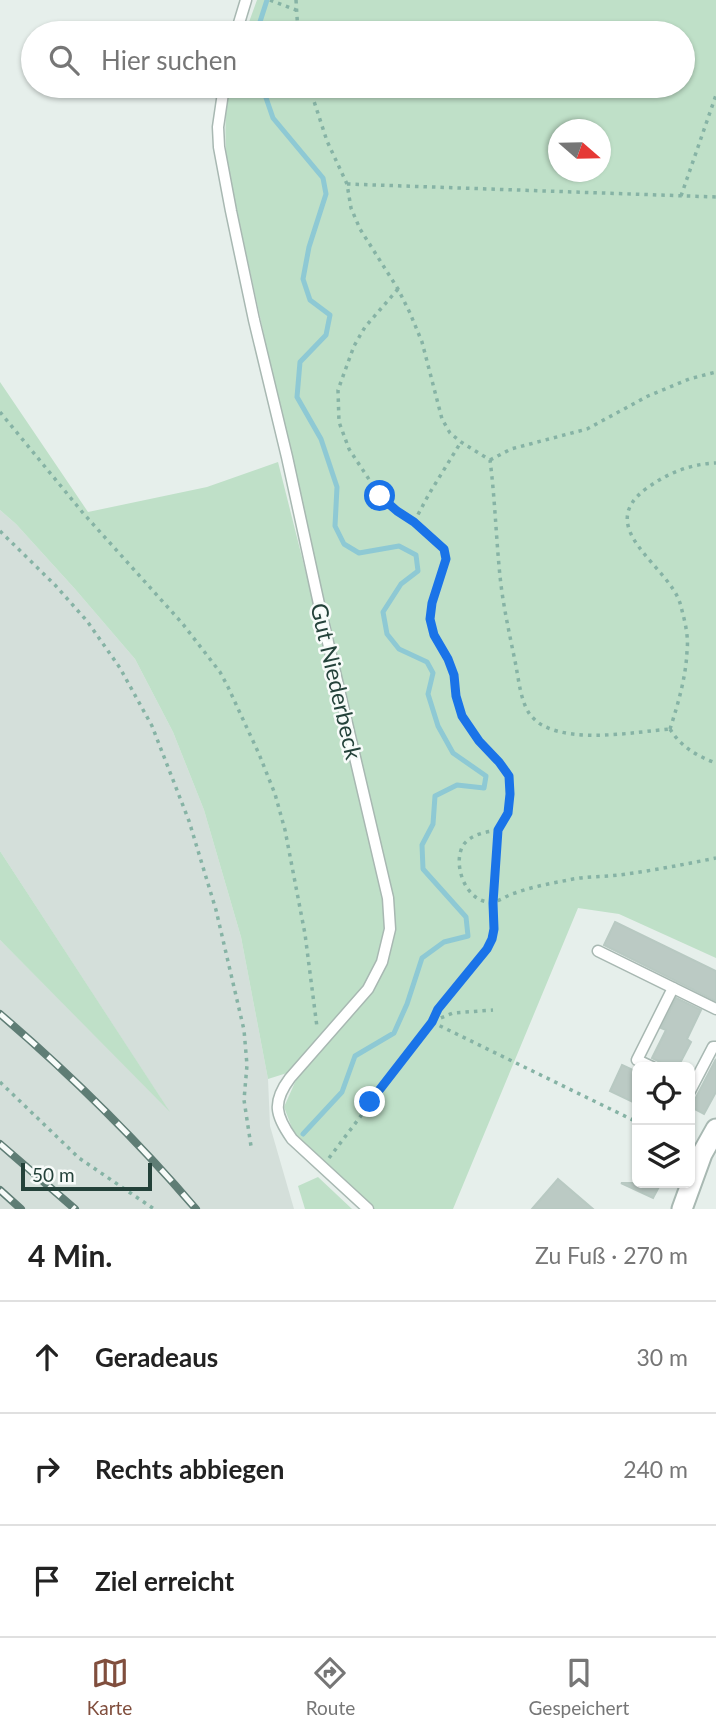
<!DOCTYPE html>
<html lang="de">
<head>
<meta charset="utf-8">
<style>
	:root { --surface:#fff; --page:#f6f6f6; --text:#222; --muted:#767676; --line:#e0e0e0; --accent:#804e3d }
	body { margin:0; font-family:Lato,sans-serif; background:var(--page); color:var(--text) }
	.controls { position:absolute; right:21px; bottom:21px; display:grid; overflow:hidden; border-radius:10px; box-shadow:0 2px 5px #0004 }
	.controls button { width:63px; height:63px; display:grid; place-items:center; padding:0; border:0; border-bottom:2px solid var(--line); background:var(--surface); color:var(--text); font:35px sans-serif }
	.compass { position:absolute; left:548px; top:119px; width:63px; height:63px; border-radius:50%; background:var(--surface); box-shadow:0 2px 5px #0004; rotate:110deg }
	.scale { position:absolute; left:21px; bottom:18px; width:131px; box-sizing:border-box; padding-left:7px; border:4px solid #24423a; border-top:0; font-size:19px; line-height:24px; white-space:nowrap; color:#24423a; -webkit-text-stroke:5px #f7fbf9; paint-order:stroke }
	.stop { position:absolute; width:21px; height:21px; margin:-16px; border:5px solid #1a73e8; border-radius:50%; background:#fff }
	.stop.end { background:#1a73e8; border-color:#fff; box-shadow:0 2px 7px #0008 }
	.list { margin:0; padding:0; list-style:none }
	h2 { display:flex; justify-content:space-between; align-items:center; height:91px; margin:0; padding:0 28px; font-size:30px }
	h2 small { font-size:23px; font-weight:400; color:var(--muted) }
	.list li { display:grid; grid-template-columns:46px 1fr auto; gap:21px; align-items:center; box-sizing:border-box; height:112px; padding:0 28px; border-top:2px solid var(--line) }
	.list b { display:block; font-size:26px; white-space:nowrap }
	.list em { font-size:23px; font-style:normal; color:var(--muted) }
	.icon { flex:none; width:38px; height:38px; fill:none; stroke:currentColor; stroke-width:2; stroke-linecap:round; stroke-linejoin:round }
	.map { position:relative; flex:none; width:716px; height:1209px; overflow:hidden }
	.search { position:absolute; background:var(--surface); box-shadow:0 2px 5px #0004; left:21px; right:21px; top:21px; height:77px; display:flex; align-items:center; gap:18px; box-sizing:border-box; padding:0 24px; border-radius:38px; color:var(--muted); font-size:26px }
	.sheet { height:427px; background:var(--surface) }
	nav { display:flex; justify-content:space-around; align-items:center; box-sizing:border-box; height:98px; border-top:2px solid var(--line); background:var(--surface); font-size:19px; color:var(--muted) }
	nav a { display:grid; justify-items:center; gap:4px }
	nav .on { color:var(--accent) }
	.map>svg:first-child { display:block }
	.built { fill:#d4dfda }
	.green { fill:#bfe0c8; fill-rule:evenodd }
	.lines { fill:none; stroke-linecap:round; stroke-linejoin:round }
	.stream { stroke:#8ec9d4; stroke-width:5 }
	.building { fill:#bbcac4; stroke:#b8c9c2; stroke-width:2 }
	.service-casing { stroke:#a8b8b2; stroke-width:13 }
	.minor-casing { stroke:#a8b8b2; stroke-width:23 }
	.path { stroke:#86b3a5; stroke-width:3.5; stroke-dasharray:3.5 5; stroke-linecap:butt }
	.service { stroke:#fff; stroke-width:10 }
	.minor { stroke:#fff; stroke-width:19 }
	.rail-casing { stroke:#5f7d75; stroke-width:8 }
	.rail { stroke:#f7fbf9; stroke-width:5; stroke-dasharray:16; stroke-linecap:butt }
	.route { stroke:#1a73e8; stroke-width:9 }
	.labels { text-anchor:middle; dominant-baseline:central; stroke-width:5; stroke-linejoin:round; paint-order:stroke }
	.street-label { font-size:23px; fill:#24423a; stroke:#f7fbf9 }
</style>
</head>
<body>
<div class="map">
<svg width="716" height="1209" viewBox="0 0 716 1209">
	<rect width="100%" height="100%" fill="#e6efeb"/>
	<path class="built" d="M0,510L16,524L75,589L135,659L173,732L204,810L241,937L268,1079L270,1126L294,1209H0V940L167,1108L0,851Z"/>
	<g class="green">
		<path d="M257,0H716V958L619,914L578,908L453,1209H373L295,1136L284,1107L296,1080L371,991L393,929L227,165C225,138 224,112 230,86H683V33H245ZM558,130H600V172H558Z"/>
		<path d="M0,382L88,512L207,487L278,462L315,609L385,904V929L378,958L364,986L287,1073L268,1079L241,937L204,810L173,732L135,659L75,589L16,524L0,510Z"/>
		<path d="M0,851L170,1112L0,940Z"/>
		<path d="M318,1177L352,1209H305L298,1186Z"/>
	</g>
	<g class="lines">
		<g class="stream">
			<path d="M258,33V28L267,0"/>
			<path d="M263,86L264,92L273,118L323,178L326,194L309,247L303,279L310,300L330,315L326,335L300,362L297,397L321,439L337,487L335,526L344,544L359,553L399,546L416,555L418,571L401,584L383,612L387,634L399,649L427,662L433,673L428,694L438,726L453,753L486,776L484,788L457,785L435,796L433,824L422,845L423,869L466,917L468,936L444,942L422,958L407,1004L394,1033L355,1056L342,1092L303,1134"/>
		</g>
	</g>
	<g class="building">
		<path d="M615,922L716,971V1001L604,945Z"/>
		<path d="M676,998L701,1010L687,1039L691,1042L678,1067H670L652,1058L666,1030L661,1028Z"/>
		<path d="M716,1059V1092L704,1114L691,1107Z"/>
		<path d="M622,1065L637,1072V1104L610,1091Z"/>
		<path d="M558,1179L593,1209H532Z"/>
		<path d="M621,1183H661L653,1198Z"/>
	</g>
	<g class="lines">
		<g class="service-casing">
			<g id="service">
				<path d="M236,33L246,0"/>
				<path d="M224,86L218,127L219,147L231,211L254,320L287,457L319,604L388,898L390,929L382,962L368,989L290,1078C272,1102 275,1115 292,1139L368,1209"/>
				<path d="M598,951L716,1009"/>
				<path d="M652,1067L637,1060L673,988"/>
				<path d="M690,1091L713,1047H716"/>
			</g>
		</g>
		<g class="minor-casing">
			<path id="minor" d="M682,1209L702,1154L716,1129"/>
		</g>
		<g class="path">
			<path d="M270,0L296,10"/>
			<path d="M296,0L298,33"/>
			<path d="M309,86L327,141L347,184L351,208L360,229L398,289L410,313L422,342L442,419L450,433L461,442L490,460C495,499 496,537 500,576C503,606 510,636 516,666C519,682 521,703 531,716C535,720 539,724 544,726C577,743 634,732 670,729"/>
			<path d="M347,184L716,197"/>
			<path d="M681,196L716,95"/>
			<path d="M398,289L365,327L354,346L338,390L339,422L349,449L380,496L397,511L414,522L444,549L446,559L432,603L430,619L434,635L448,659L454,675L456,697L462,716L479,741L499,762L509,776L510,794L508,812L498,830C486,832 472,834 464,844C451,863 466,903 491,902C499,902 507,895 515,893C534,886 554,883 573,879C591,876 608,877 626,874C656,870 686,864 716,858"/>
			<path d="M0,412L83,513L182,623L220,672L228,687L259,754L275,794L285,830L305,934L317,1027"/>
			<path d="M490,460L511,449L587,429L648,396L689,379L716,372"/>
			<path d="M414,522L429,494L461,442"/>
			<path d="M0,531L55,585L87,621L120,668L152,726L189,821L216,910L244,1030L247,1065L244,1100L251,1146"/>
			<path d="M670,729C678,704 686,677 687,651C689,635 684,618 680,603C668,565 592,528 647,488C668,473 690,464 716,463"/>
			<path d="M670,729C681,747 697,756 716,763"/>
			<path d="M433,1021L453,1013L493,1010"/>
			<path d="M432,1022L637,1122"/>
			<path d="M0,1082L79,1158L154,1209"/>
			<path d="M329,1158L432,1022L438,1009L450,993L487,949L492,938L494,929L493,903L498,830"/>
		</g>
		<use href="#service" class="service"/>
		<use href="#minor" class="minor"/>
		<g class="rail-casing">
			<g id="rail">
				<path d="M0,1014C70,1074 136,1139 196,1209"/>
				<path d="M0,1144L75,1209"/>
				<path d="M0,1190L21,1209"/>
			</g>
		</g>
		<use href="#rail" class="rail"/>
	</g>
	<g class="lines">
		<path class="route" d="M370,1102L432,1022L438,1009L487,949L492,939L494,929L493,903L498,830L508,813L510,794L509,776L499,762L479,741L462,716L456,696L454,675L448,659L434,635L430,619L432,603L446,559L444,549L414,522L397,511L380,496"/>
	</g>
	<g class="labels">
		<g class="street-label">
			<text transform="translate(337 681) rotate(77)">Gut Niederbeck</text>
		</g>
	</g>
</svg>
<div class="controls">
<button><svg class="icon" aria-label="locate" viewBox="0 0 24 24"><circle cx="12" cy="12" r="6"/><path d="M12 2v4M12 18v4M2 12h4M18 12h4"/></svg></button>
<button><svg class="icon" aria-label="layers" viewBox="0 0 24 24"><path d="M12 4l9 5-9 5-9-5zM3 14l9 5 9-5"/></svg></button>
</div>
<svg class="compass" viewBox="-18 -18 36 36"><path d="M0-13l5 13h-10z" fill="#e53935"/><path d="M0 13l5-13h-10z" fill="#767676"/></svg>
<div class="scale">50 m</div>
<div class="stop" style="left:380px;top:496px"></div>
<div class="stop end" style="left:370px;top:1102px"></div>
<div class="search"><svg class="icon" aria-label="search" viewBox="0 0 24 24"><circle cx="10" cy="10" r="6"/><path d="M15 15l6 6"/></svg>Hier suchen</div>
</div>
<section class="sheet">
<h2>4 Min.<small>Zu Fuß · 270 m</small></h2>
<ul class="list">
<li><svg class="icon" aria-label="ahead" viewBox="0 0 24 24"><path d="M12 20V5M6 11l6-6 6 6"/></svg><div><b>Geradeaus</b></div><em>30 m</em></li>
<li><svg class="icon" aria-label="right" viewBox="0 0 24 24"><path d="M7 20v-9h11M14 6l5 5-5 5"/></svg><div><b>Rechts abbiegen</b></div><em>240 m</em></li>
<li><svg class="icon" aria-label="arrive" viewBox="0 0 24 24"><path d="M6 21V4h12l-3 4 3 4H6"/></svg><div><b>Ziel erreicht</b></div></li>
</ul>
</section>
<nav>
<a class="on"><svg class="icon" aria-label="map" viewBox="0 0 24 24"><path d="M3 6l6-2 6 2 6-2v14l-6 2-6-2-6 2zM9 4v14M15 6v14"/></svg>Karte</a>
<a><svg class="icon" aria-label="directions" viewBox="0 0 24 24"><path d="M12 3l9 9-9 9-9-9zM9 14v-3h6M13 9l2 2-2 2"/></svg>Route</a>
<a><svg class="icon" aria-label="saved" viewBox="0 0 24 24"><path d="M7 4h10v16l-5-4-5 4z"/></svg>Gespeichert</a>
</nav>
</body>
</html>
